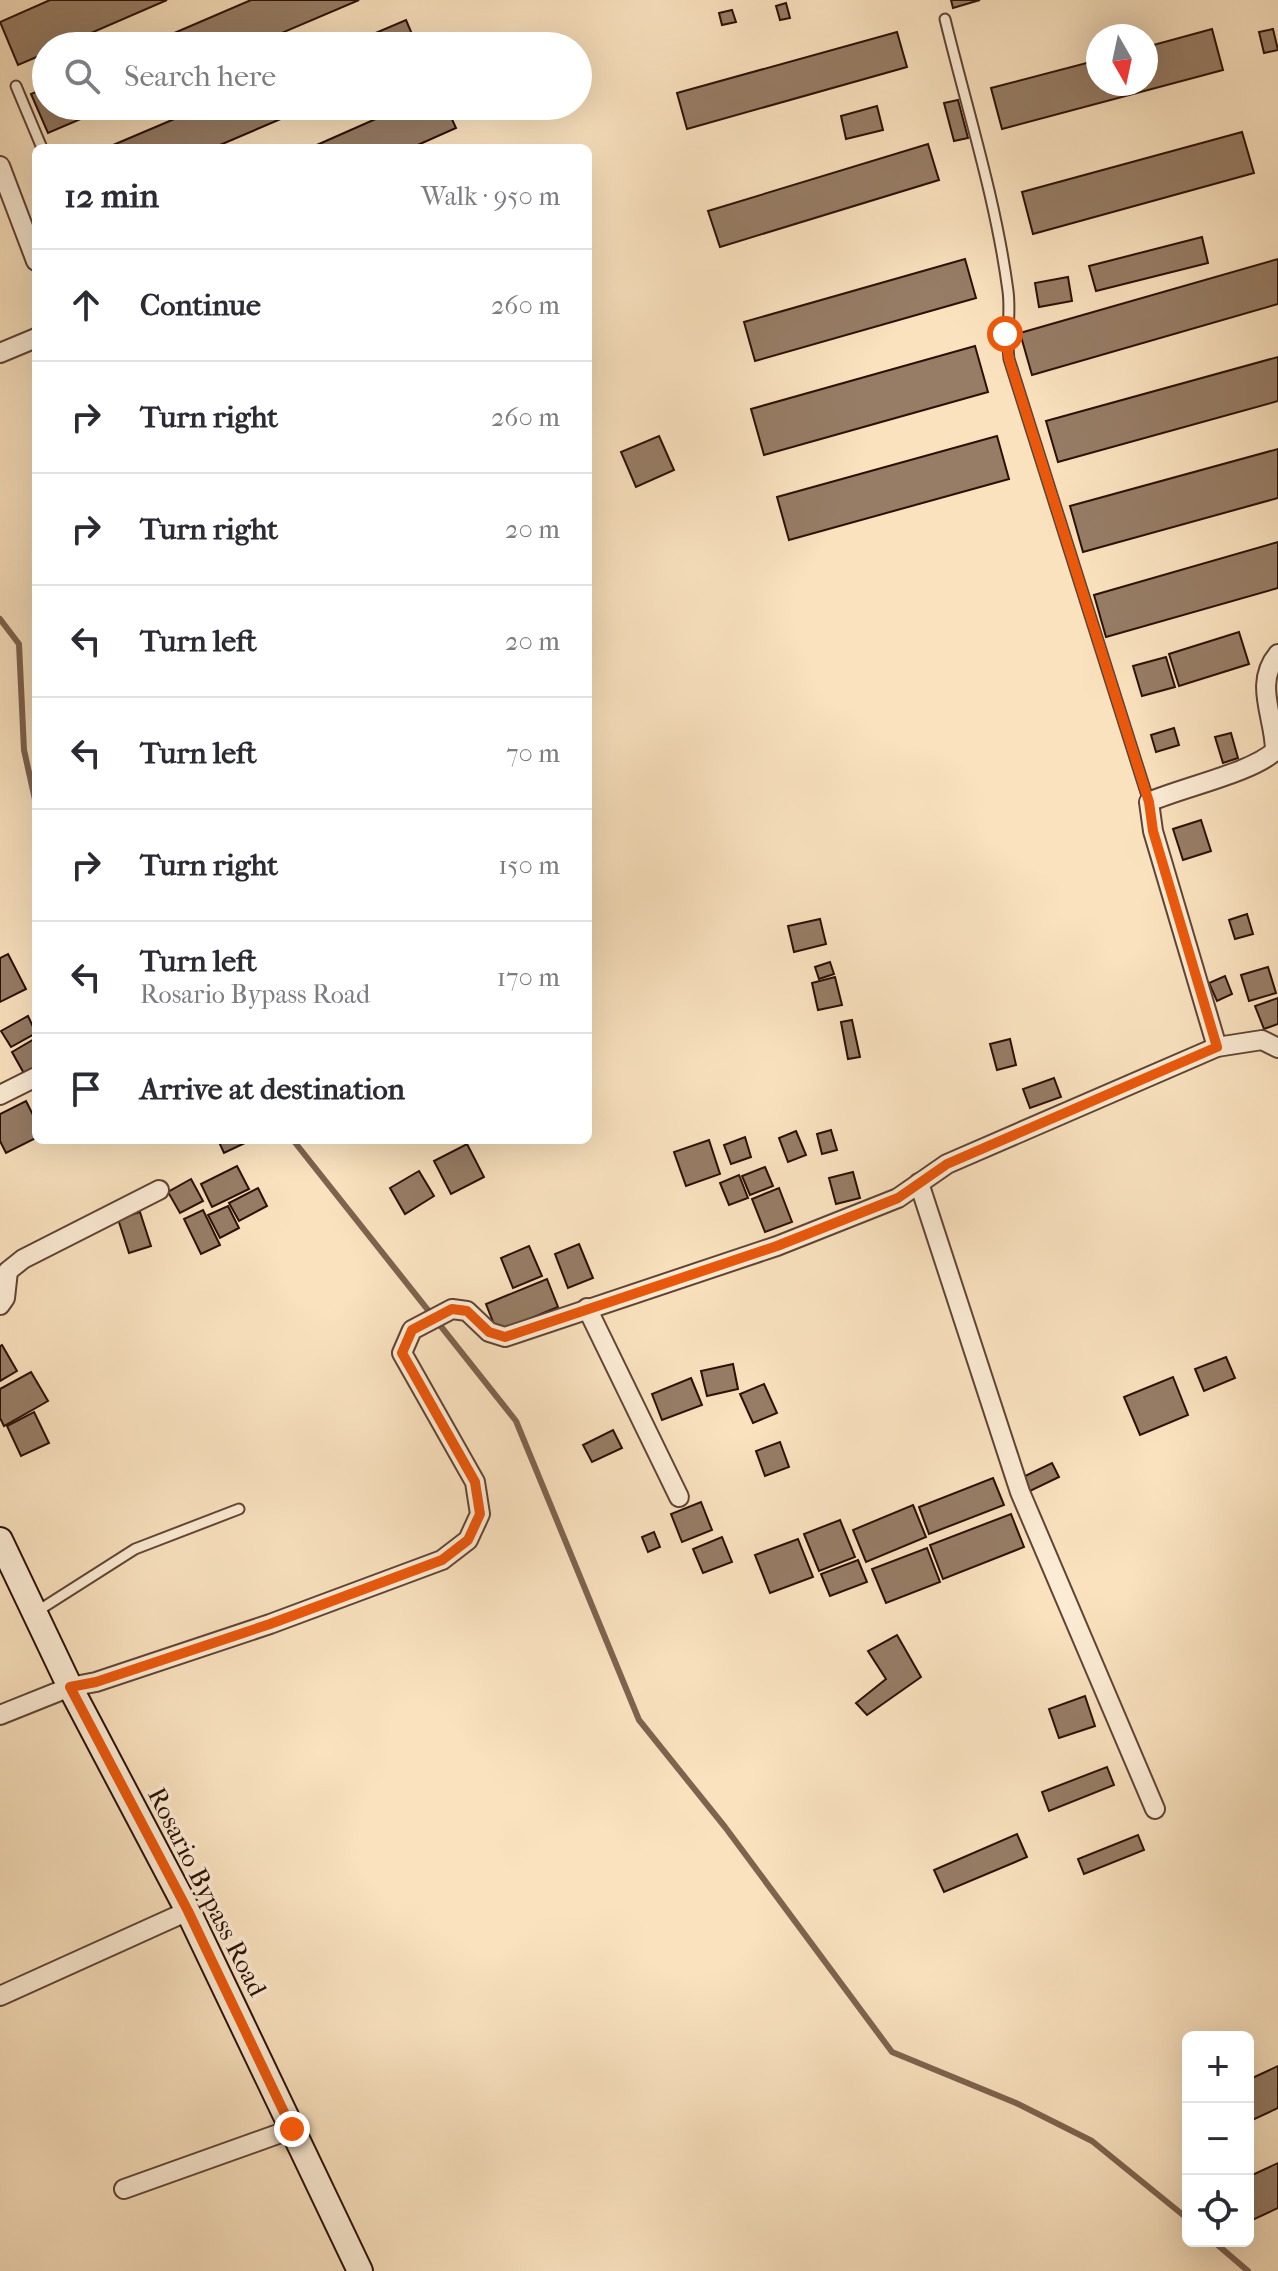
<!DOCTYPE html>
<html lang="en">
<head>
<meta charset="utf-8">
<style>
	:root { --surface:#fff; --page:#f7f7f7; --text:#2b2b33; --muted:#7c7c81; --line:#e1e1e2 }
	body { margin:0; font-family:"IM FELL French Canon",serif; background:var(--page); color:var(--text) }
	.controls { position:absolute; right:24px; bottom:24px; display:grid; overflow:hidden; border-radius:12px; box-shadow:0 8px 32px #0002 }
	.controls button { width:72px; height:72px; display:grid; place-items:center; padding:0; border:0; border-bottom:2px solid var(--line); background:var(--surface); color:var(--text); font:40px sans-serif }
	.compass { position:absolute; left:1086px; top:24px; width:72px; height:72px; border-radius:50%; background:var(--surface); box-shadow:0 8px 32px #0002; rotate:171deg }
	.stop { position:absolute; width:24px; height:24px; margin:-18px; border:6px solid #ea580c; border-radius:50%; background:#fff }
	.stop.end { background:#ea580c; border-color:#fff; box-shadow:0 2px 8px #0008 }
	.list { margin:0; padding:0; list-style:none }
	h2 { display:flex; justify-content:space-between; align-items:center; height:104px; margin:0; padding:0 32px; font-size:34px }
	h2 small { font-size:26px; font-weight:400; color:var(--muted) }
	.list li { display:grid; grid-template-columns:52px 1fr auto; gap:24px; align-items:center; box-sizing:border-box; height:112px; padding:0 32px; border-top:2px solid var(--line) }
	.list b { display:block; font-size:30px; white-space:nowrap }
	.list p { margin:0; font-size:26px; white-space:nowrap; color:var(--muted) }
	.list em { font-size:26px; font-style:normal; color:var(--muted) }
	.icon { flex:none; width:44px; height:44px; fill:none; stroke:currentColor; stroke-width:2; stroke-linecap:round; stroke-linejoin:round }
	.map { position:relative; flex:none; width:1278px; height:2271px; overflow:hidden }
	.search { position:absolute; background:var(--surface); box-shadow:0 8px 32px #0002; left:32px; top:32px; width:560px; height:88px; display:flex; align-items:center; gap:20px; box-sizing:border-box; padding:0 28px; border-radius:44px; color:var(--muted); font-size:30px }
	.panel { position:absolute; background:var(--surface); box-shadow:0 8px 32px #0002; left:32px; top:144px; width:560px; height:1000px; border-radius:12px }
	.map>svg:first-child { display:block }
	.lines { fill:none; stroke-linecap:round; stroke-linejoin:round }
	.stream { stroke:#7e634f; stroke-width:6 }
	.building { fill:#977d66; stroke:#2c1006; stroke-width:2 }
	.service-casing { stroke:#604434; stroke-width:13 }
	.minor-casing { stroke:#604434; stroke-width:22 }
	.secondary-casing { stroke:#2c1006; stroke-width:28 }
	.service { stroke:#fcecd5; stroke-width:9 }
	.minor { stroke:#fcecd5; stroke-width:18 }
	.secondary { stroke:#fcecd5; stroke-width:24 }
	.route { stroke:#ea580c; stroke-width:10 }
	.labels { text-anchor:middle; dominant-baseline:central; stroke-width:7; stroke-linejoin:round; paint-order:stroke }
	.street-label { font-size:26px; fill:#2c1006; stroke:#fcecd5 }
</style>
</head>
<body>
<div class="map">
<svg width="1278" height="2271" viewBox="0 0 1278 2271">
	<rect width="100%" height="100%" fill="#fae2bf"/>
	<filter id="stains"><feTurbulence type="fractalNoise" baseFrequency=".0025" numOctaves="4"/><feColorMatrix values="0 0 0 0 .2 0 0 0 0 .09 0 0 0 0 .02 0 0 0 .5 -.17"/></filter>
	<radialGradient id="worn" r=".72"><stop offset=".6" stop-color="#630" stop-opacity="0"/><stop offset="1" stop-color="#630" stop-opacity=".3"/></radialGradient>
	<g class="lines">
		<g class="stream">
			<path d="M0,619L19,644L24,750L36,804"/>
			<path d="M293,1140L516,1421L639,1720L725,1827L892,2052L1016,2103L1092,2141L1188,2219"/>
			<path d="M1213,2241L1248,2271"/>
		</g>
	</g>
	<g class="building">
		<path d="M50,0H167L61,46H46V53L18,65L0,22Z"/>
		<path d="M251,0H359L251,46H144Z"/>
		<path d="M951,0H980L953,8Z"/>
		<path d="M786,3L790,18L780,20L776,6Z"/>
		<path d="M732,10L736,22L722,25L719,13Z"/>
		<path d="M406,20L417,46H345Z"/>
		<path d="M1212,29L1223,70L1002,129L991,88L1098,60V84H1146V47Z"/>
		<path d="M1273,29L1278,50L1264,53L1259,32Z"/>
		<path d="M897,32L907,67L687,129L677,93Z"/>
		<path d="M46,88V106H111L48,133L31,94Z"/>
		<path d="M958,100L968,138L954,141L944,103Z"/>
		<path d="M205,106H311L213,148H106Z"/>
		<path d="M405,106H446L456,128L411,148H310Z"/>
		<path d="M877,106L883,130L846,139L841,116Z"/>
		<path d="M1242,132L1254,173L1033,234L1022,192Z"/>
		<path d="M928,144L939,180L720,247L708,211Z"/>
		<path d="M1202,237L1208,263L1096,291L1089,266Z"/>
		<path d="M965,259L976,298L755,361L744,322Z"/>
		<path d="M1278,259V304L1032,375L1020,333Z"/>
		<path d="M1068,277L1072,301L1039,307L1035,283Z"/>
		<path d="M975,346L988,392L764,455L751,409Z"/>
		<path d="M1278,357V401L1058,462L1046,421Z"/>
		<path d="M659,436L674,470L636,487L621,452Z"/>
		<path d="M997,436L1009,479L789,540L777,497Z"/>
		<path d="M1278,449V498L1083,552L1070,506Z"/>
		<path d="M1278,542V588L1106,637L1094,595Z"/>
		<path d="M1239,632L1249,664L1179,686L1169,654Z"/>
		<path d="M1166,657L1175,687L1142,696L1133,666Z"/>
		<path d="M1174,728L1179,745L1156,752L1151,735Z"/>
		<path d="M1231,733L1238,758L1223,763L1215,737Z"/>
		<path d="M1201,820L1211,851L1183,860L1173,829Z"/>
		<path d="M1247,914L1253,934L1235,939L1229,920Z"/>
		<path d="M820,919L826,944L794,952L788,926Z"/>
		<path d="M8,954L26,989L0,1002V958Z"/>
		<path d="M830,962L834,974L819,979L815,967Z"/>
		<path d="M1268,967L1276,993L1249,1001L1241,975Z"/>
		<path d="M1225,976L1232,994L1217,1001L1209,983Z"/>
		<path d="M835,977L842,1005L818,1010L812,983Z"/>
		<path d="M1278,998V1024L1264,1029L1255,1006Z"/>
		<path d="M28,1016L36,1033L11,1047L1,1031Z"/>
		<path d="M852,1020L860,1057L848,1059L841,1022Z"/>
		<path d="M36,1038V1071L26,1077L12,1052Z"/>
		<path d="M1010,1039L1016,1065L997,1070L990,1044Z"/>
		<path d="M1054,1078L1061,1097L1030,1108L1023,1089Z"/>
		<path d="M26,1101L36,1121V1138L6,1153L0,1141V1114Z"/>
		<path d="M831,1130L837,1150L822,1154L817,1134Z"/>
		<path d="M796,1131L806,1155L788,1162L779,1138Z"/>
		<path d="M745,1137L751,1157L731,1164L724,1145Z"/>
		<path d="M218,1140H249V1141L224,1153Z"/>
		<path d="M709,1140L720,1174L686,1186L674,1152Z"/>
		<path d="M467,1144L484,1177L451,1194L434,1161Z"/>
		<path d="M237,1166L249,1189L212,1207L201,1184Z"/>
		<path d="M765,1167L773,1186L750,1195L742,1176Z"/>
		<path d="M419,1171L434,1196L405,1214L390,1188Z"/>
		<path d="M853,1172L860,1198L836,1204L829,1178Z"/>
		<path d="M739,1175L748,1198L729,1205L720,1183Z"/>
		<path d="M191,1179L203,1201L180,1213L168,1192Z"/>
		<path d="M258,1188L267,1206L239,1221L229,1203Z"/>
		<path d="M779,1188L792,1222L765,1232L752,1199Z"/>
		<path d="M228,1206L239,1228L220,1238L208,1215Z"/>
		<path d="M203,1210L220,1245L201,1254L184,1219Z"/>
		<path d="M140,1212L151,1246L129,1253L118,1219Z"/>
		<path d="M579,1244L593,1278L568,1288L555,1254Z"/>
		<path d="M529,1246L542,1276L513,1288L501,1258Z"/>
		<path d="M547,1279L558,1307L497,1332L486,1304Z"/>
		<path d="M2,1345L17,1371L0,1381V1346Z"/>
		<path d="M1226,1357L1235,1378L1204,1391L1195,1369Z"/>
		<path d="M733,1364L738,1389L707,1396L701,1371Z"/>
		<path d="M31,1372L48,1401L4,1426L0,1418V1389Z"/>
		<path d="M1173,1377L1188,1415L1140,1435L1124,1397Z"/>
		<path d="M691,1378L702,1405L662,1420L652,1394Z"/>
		<path d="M764,1384L777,1413L753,1423L740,1394Z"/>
		<path d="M34,1412L49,1443L21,1456L7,1426Z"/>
		<path d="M613,1430L622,1448L592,1462L583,1445Z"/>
		<path d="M780,1442L789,1467L765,1476L756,1451Z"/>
		<path d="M1052,1463L1059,1477L1030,1491L1023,1477Z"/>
		<path d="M993,1478L1004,1505L929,1534L919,1507Z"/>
		<path d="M701,1502L712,1530L682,1542L671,1514Z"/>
		<path d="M913,1505L926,1537L866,1562L853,1530Z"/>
		<path d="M1011,1514L1024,1547L943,1579L930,1545Z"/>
		<path d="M840,1520L855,1557L819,1571L804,1534Z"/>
		<path d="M654,1532L660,1547L648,1552L642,1537Z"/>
		<path d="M722,1537L732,1562L703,1573L693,1549Z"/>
		<path d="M798,1539L813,1577L770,1593L755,1555Z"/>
		<path d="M927,1548L940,1582L886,1603L872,1569Z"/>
		<path d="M858,1560L867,1582L830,1596L821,1574Z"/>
		<path d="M897,1635L921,1677L867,1715L856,1703L886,1679L868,1651Z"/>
		<path d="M1085,1696L1095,1726L1059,1738L1049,1709Z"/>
		<path d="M1107,1767L1114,1785L1049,1811L1042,1792Z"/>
		<path d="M1017,1834L1027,1857L944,1892L934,1870Z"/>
		<path d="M1138,1835L1144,1850L1084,1874L1078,1859Z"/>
		<path d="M1278,2066V2108L1248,2122V2080Z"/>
		<path d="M1278,2163V2208L1248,2222V2177Z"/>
	</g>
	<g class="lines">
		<g class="service-casing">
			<g id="service">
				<path d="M945,19C967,109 996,200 1008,291C1011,313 1006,336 1009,359L1149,802"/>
				<path d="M16,86L42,148"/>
				<path d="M36,1612L135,1549L239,1509"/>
			</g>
		</g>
		<g class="minor-casing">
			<g id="minor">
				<path d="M0,166L36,261"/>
				<path d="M0,353L36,338"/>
				<path d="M1217,1047L1153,831L1149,802C1183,787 1251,773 1275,751C1275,717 1253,684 1278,654"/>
				<path d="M0,1095L36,1077"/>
				<path d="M919,1183L1020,1492L1155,1809"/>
				<path d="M0,1305L5,1298L8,1271L23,1259L159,1190"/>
				<path d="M587,1308L679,1497"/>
				<path d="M0,1715L70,1687L96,1682L270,1624L442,1560L468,1540L480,1514L475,1482L402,1353L412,1330L452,1309L467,1311L489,1332L505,1337L777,1246L898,1198L947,1164L1217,1047L1262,1040L1278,1048"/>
				<path d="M0,1996L188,1911"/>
				<path d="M124,2189L292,2129"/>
			</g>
		</g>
		<g class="secondary-casing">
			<path id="secondary" d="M0,1540L70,1687L188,1911L360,2271"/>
		</g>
		<use href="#service" class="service"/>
		<use href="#minor" class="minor"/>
		<use href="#secondary" class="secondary"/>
	</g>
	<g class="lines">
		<path class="route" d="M292,2129L188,1911L70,1687L96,1682L270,1624L442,1560L468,1540L480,1514L475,1482L402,1353L412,1330L452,1309L467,1311L489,1332L505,1337L777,1246L898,1198L947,1164L1217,1047L1153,831L1149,802L1009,359L1005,334"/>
	</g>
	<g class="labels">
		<g class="street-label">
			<text transform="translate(207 1892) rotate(63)">Rosario Bypass Road</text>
		</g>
	</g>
	<rect width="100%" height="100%" filter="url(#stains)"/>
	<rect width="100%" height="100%" fill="url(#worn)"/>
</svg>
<div class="controls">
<button>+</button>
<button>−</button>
<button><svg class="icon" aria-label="locate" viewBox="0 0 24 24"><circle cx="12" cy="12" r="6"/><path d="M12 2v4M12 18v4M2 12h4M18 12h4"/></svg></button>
</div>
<svg class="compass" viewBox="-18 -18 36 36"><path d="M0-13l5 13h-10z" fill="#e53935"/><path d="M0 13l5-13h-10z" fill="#7c7c81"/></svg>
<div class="stop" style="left:1005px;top:334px"></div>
<div class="stop end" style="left:292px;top:2129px"></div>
<div class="search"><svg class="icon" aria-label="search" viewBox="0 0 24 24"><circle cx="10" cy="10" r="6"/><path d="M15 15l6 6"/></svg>Search here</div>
<section class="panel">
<h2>12 min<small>Walk · 950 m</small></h2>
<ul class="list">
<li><svg class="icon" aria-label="ahead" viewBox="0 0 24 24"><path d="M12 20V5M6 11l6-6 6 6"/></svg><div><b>Continue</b></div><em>260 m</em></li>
<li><svg class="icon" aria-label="right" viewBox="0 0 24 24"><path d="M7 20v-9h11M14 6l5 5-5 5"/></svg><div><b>Turn right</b></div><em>260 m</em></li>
<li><svg class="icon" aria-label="right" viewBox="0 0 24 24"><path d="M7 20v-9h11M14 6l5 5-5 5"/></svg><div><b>Turn right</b></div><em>20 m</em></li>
<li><svg class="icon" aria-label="left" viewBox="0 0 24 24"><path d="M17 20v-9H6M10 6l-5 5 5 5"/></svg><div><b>Turn left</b></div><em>20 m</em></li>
<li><svg class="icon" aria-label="left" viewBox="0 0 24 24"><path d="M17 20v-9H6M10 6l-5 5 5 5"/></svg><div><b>Turn left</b></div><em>70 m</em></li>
<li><svg class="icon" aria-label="right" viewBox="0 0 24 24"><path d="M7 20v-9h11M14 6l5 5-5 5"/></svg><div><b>Turn right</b></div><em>150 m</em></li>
<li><svg class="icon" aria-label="left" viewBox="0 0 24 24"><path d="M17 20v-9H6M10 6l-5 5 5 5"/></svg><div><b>Turn left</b><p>Rosario Bypass Road</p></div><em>170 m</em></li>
<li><svg class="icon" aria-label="arrive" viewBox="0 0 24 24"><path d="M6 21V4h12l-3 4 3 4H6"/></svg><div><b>Arrive at destination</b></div></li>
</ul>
</section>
</div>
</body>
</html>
